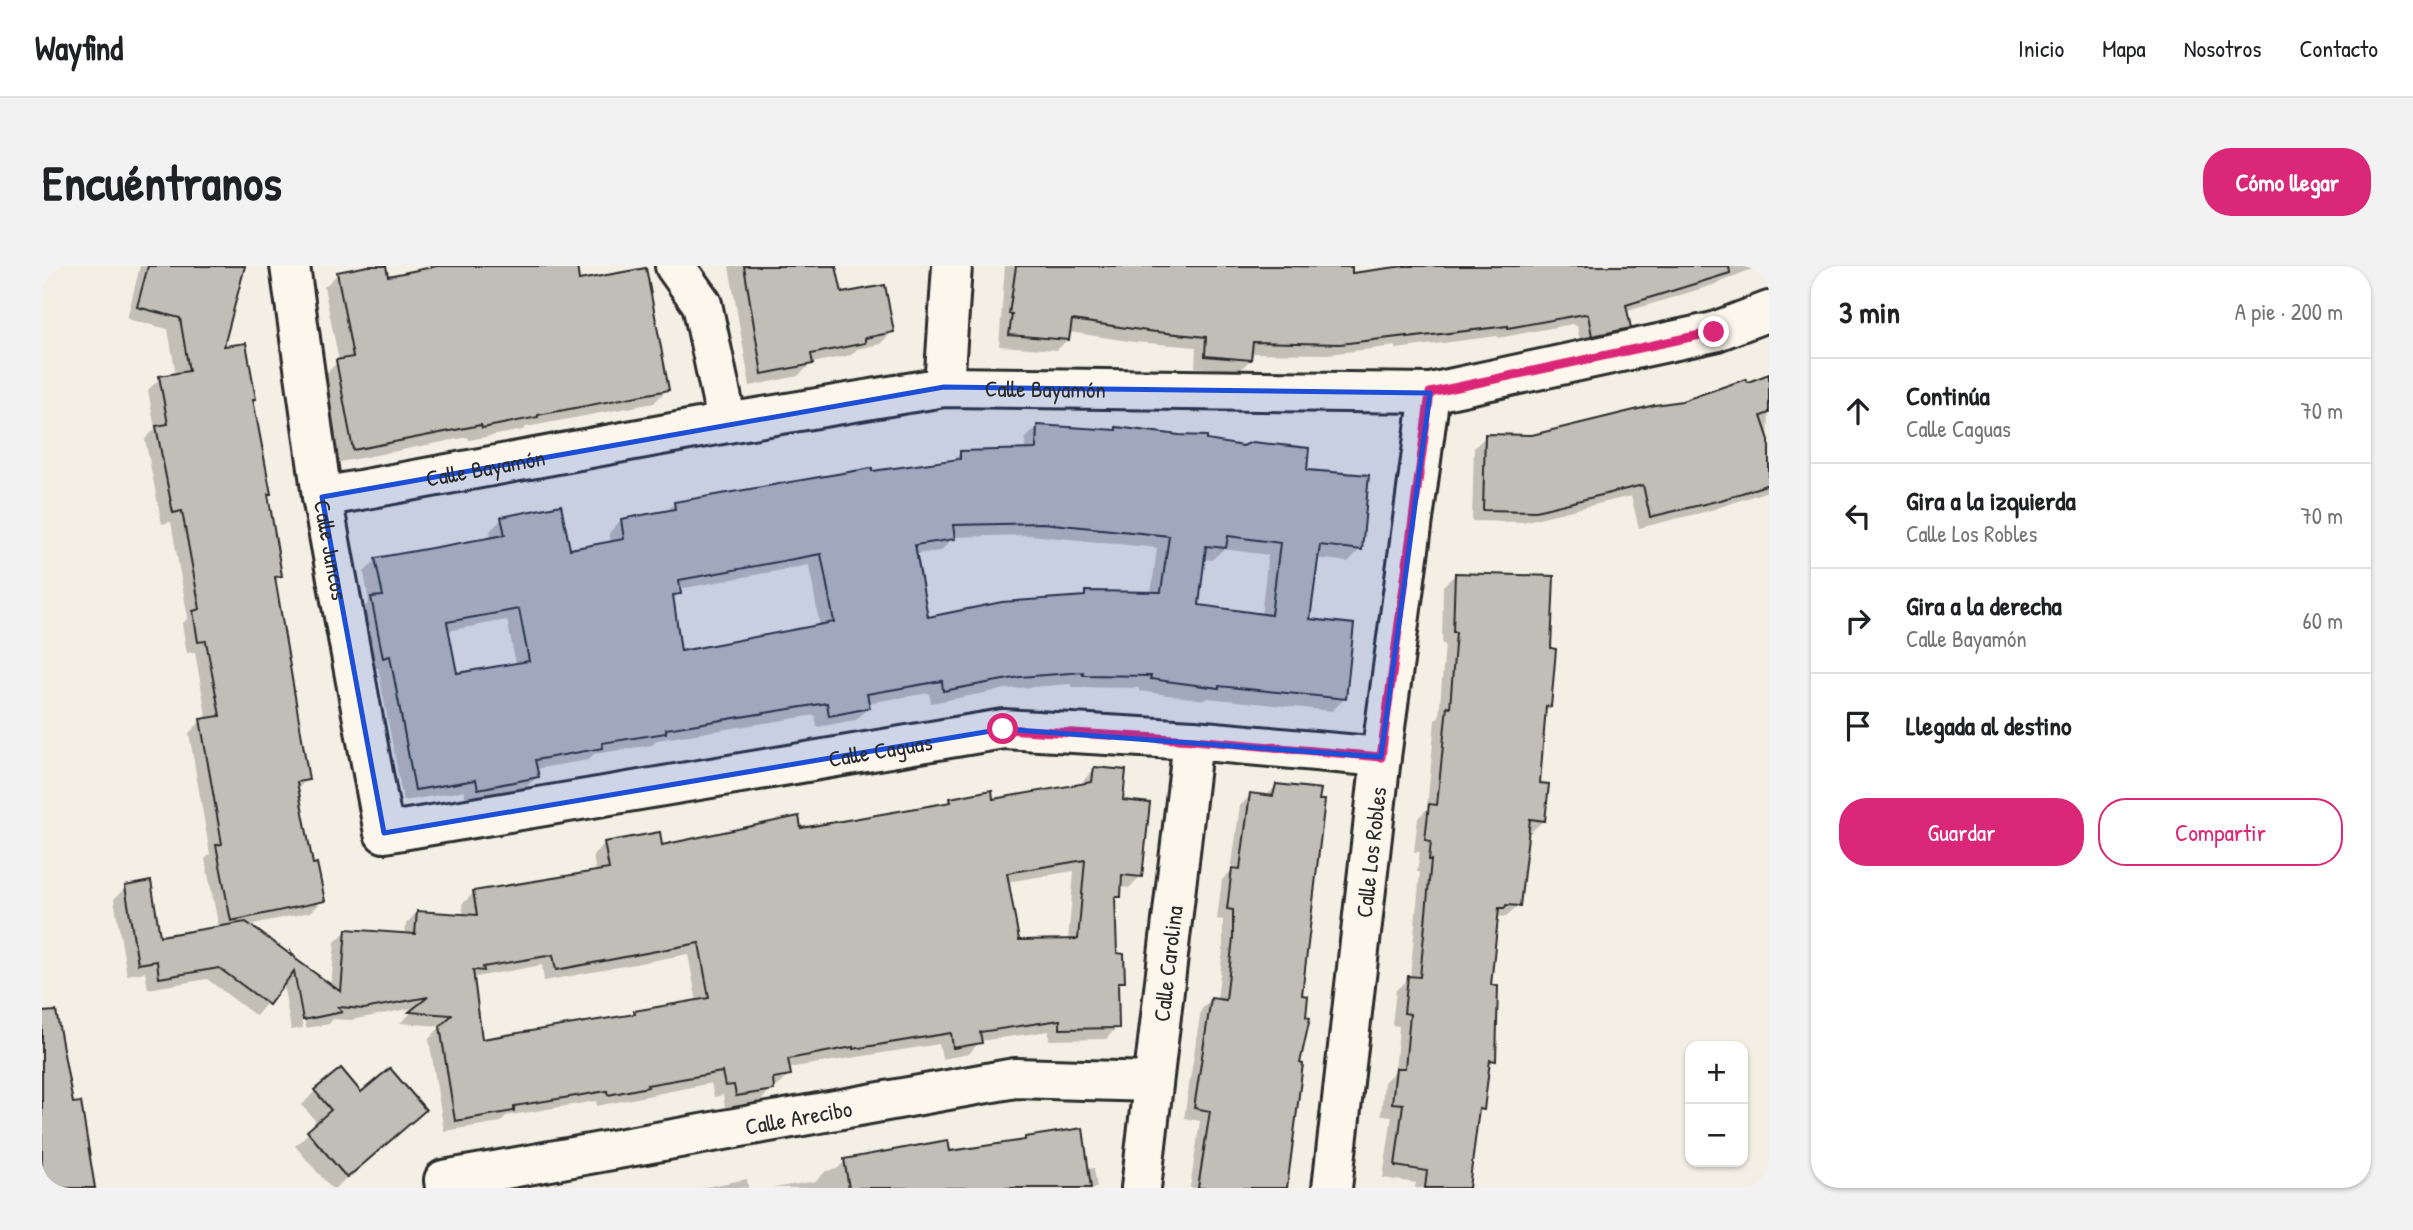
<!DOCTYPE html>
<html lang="es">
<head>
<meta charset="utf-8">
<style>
	:root { --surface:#fff; --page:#f2f2f2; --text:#202124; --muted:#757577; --line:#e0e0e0; --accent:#db2777 }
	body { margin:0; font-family:"Patrick Hand",sans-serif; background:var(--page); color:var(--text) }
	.controls { position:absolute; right:21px; bottom:21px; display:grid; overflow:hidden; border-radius:14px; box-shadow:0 2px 5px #0004 }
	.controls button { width:63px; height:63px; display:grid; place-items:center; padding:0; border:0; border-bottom:2px solid var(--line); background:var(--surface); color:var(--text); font:35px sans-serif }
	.stop { position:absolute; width:21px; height:21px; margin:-16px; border:5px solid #db2777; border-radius:50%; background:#fff }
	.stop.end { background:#db2777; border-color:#fff; box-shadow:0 2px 7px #0008 }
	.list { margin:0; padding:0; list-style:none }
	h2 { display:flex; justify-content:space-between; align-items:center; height:91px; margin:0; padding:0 28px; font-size:30px }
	h2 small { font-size:23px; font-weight:400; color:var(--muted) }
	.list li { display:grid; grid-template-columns:46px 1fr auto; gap:21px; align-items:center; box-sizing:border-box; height:105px; padding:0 28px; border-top:2px solid var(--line) }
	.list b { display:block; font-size:26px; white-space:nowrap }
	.list p { margin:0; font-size:23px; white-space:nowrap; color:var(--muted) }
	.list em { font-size:23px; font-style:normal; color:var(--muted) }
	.actions { display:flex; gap:14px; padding:21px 28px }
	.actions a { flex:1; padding:16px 0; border:2px solid var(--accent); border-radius:28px; text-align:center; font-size:24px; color:var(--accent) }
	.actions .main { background:var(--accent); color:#fff }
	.icon { flex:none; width:38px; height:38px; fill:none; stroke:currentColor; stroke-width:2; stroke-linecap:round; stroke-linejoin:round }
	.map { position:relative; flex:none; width:1727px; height:922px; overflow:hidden; border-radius:28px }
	header { display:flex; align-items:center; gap:42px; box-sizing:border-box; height:98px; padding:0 35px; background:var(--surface); border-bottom:2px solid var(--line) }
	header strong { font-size:33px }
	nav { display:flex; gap:38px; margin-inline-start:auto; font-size:24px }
	.intro { display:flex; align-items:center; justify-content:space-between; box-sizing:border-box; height:168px; padding:0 42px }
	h1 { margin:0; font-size:49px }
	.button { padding:18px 32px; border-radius:28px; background:var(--accent); color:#fff; font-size:24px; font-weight:700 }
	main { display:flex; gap:42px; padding:0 42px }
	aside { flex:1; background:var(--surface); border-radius:28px; box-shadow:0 2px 5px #0004 }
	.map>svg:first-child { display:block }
	.shadow { fill:#0003; fill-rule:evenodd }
	.building { fill:#c0beb6; stroke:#2b2b2b; stroke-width:2; fill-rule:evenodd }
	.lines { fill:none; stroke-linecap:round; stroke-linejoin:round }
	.minor-casing { stroke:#2b2b2b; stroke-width:44 }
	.minor { stroke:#fbf7ec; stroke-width:38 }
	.route { stroke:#db2777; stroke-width:9 }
	.marked { fill:#1d4ed8; fill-opacity:0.2; stroke:#1d4ed8; stroke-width:5; stroke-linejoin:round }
	.labels { text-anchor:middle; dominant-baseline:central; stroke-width:6; stroke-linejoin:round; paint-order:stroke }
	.street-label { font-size:23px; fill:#2b2b2b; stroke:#fbf7ec }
</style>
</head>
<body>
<header>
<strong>Wayfind</strong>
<nav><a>Inicio</a><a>Mapa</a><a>Nosotros</a><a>Contacto</a></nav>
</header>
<div class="intro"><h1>Encuéntranos</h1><a class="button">Cómo llegar</a></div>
<main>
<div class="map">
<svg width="1727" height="922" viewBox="0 0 1727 922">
	<rect width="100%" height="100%" fill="#f3efe4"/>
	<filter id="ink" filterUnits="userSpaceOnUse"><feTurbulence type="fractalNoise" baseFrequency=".0143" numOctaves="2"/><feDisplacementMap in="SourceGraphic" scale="14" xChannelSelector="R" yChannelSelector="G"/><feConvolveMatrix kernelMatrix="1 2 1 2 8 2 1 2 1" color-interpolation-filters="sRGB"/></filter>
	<g filter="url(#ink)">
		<g class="shadow">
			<path d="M98,0H193L180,83L212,132L210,135L227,227L224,230L239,309L232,316L265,514L254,524L270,600L281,634L269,646L206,659L289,721L293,676L304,665L363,669L364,658L375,646L422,650L420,638L432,627L554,607L551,589L563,577L619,581L758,564L903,539L909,533L950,535L1040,520L1041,515L1052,503L1079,536L1099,610L1087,622L1078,621L1077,631L1071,636L1073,689L1081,716L1074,722L1075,761L1064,773L1007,774V765L938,775L927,788L900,793L897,778L746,802L747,808L736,820L730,821L719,835L683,841L681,829L672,831L669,817L555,840L554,835L464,850L459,856L402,865L387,773L399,760L358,757L376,741L309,754L291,753L287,758L264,762L255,713H252L261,762L249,764L241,717L214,750L165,713L106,723L103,706L85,709L72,633L84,621L117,672L177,662L163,593L168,588L147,467L159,455L165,454L153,386L145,387L140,358L146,352L129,256L120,258L103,173L113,163L106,124L118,112L134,109L126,63L85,53ZM1032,605L1026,675L975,676L964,616ZM646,688L655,736L593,747L590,750L439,775L430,714L434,711L500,699L502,715Z"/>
			<path d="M335,0H342L344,12L404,0H533L536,17L625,123L612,137L484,161L481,164L427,174L426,171L298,196L282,109L297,95L282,21L296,8Z"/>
			<path d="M687,0H792L798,29L851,65L838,78L815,83L809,89L770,97L756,110L708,120Z"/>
			<path d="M963,0H1223L1308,9L1375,0H1717L1671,19L1583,46L1587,61L1576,72L1539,80L1535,60L1530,58L1456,72L1455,70L1354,83V80L1286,88L1208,87V94L1197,105L1153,101L1154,81L1093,76L1027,66L1026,73L1015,84L957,80Z"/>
			<path d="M1727,109L1726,225L1666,245L1597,262L1589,230L1480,256L1430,255L1432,182L1444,170L1491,171L1641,137L1705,119Z"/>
			<path d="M995,161L1072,165L1075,163L1163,176L1263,205L1318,283L1306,296L1274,292L1266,354L1303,432L1290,445L1165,432L1163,434L1097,425V422L1029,421V418L964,423L889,437L887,427L825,437L826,442L814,454L775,461L773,449L615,474L610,479L552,488L546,494L493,503L495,511L482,523L424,534L422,525L361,535L336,402L329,403L318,346L327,336L322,306L334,294L449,273L448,265L460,253L526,285L569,277L567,267L579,254L624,246L632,238L910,196L919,186L983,185V173ZM988,269L1115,282L1109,328L1044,326L1039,332L885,353L873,288L899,285L911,271ZM1181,283L1226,289L1219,350L1155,341L1161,293L1170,294ZM767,299L778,361L637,387L630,334L637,327V323ZM465,354L474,399L414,409L405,365Z"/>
			<path d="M1414,308L1508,440L1502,446L1496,518L1502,554L1489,566H1484L1476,639L1464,651L1454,650L1447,721L1452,794L1445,801L1440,843L1435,848L1425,922H1373L1374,917L1341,912L1350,850L1339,849L1342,816L1353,805L1357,760L1350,759L1354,724L1368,712L1378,606H1375L1378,586H1372L1376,552L1385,543L1393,454L1397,451L1403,378H1400L1401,320Z"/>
			<path d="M1235,519L1258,731L1256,799L1243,922H1148L1158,855L1142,852L1159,744L1169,734H1175L1181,684V654L1175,653L1180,614L1189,605L1198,540L1209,529L1223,531Z"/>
			<path d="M273,825L319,829L368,858L293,922H289L253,880L276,858L260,839Z"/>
			<path d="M984,873L1045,903L1052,902L1055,922H731L774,915L784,905L795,903L803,895L906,887L980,876Z"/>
			<path d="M705,913L706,922H659Z"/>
		</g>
		<g class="building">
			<path d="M106,0H203L182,80L204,77L214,133H211L229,228H226L240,310L233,311L267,514L255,516L271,598L275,597L283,635L189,655L174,579L180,578L158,453L178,450L164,375L156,376L151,345L158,343L140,245L131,247L114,160L126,158L117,110L147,105L138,52L95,41Z"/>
			<path d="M326,0H344L346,10L395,0H535L537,14L604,2L627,124L496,149V151L440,162L439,159L311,184L294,94L311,91L295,6Z"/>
			<path d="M702,0H794L800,27L843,19L852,66L823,72V77L769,88L771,98L720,108Z"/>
			<path d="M974,0H1240L1310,1V7L1362,0H1687L1688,7L1584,39L1589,62L1550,70L1546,49L1542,48L1466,62V60L1365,72V70L1298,78L1211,76L1209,94L1163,90L1164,71L1105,65L1030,54L1027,74L967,69L970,48H967Z"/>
			<path d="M1727,108V147L1719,150L1727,174V218L1679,234L1608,251L1601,219L1494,245L1441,244L1443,168L1490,169L1613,139L1640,135L1704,113L1706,116Z"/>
			<path d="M995,159L1074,164V161L1137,169L1165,170V174L1201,180L1210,176L1267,182L1265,204L1327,209L1320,284L1278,279L1268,353L1312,358L1304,433L1177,420V422L1108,413L1109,410L1041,409V406L978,411L901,425L900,415L825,428L828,442L787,450L785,437L624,463V467L560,477L561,482L493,494L497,511L436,523L434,514L373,524L348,390L341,392L329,331L341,330L333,292L463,269L459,251L519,239L528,283L582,273L579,253L633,243L632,236L830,202V205L918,193V185L994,183ZM1001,257L1127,270L1119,326L1043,325V330L960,336L886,351L873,279L913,273L911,259ZM1186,270L1238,277L1229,349L1157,339L1164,280L1184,282ZM779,288L792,356L639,385L631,329L639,328L637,314ZM477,343L487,395L415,407L405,356Z"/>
			<path d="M1413,307L1512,310L1509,382L1514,383L1509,441L1504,440L1498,517L1507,518L1503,555L1488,553L1478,640L1464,639L1463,642H1457L1449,719L1456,720L1454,795L1448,794L1442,844L1437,843L1427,922H1383L1385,905L1353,900L1361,838L1350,837L1354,802H1363L1368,748L1362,747L1366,710L1378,711L1389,594H1387L1389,575L1383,574L1387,538L1395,539L1405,440L1408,441L1414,366H1411Z"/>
			<path d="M1052,501L1084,504L1081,534L1108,537L1100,611L1080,609L1079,631H1073L1075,687L1082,688L1083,716H1076L1077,762L1018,763V754L938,766L940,777L911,782L909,767L811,783V781L746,793L749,809L731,812L732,824L694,830L692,819L683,820L680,806L605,819L606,821L566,829L565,825L472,840V845L413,855L398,760L410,749L367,746L386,731L322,743L296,741L300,746L261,754L252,705L227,739L177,702L117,712L115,695L96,698L83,620L109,615L118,670L204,656L249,689V686L255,694L299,726L304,663L373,668L375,645L435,649L431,625L567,603L562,576L618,566L620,579L757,550L759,562L909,536L908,532L950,524L951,533L1050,516ZM1043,594L1036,673L977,674L965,607ZM657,677L667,732L592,745L593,748L440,773L431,704L442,705L441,701L511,689L514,704Z"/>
			<path d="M1234,518L1279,523L1277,534H1283L1260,729L1266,730L1264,751L1268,752L1258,797L1261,798L1245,922H1156L1168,845L1152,842L1169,732L1184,734L1191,672V644L1185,643L1190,602L1198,603L1208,527L1231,530Z"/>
			<path d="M14,745L31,837L39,836L53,922H0V746Z"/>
			<path d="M299,802L319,826L348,802L384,844L305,912L265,865L289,844L272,824Z"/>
			<path d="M1041,862L1049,922H807L802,893L906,874L908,885L983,874V871Z"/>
		</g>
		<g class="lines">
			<g class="minor-casing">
				<g id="minor">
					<path id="s1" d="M248,0L280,231L342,567L961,463L1151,474L1339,491"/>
					<path d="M633,0L660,38L685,157"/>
					<path d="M902,121L910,0"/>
					<path id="s2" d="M280,231L685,157L902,121L1388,127L1672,66L1727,45"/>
					<path id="s3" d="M403,922L402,914L973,812L1111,816"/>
					<path id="s4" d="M1099,922L1151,474"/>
					<path id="s5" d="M1290,922L1339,491L1388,127"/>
				</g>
			</g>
			<use href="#minor" class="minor"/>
		</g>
	</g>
	<g class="lines" filter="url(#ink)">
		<path class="route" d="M961,463L1152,474L1339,491L1388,127L1672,66"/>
	</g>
	<path class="marked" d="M902,121L1388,127L1339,491L961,463L342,567L280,231Z"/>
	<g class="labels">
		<g class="street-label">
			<text stroke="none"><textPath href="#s2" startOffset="733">Calle Bayamón</textPath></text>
			<text stroke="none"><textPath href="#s2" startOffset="166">Calle Bayamón</textPath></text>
			<text stroke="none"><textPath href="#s1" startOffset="287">Calle Juncos</textPath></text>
			<text stroke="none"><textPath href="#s1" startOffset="1078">Calle Caguas</textPath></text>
			<text stroke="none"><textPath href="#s5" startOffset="338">Calle Los Robles</textPath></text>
			<text stroke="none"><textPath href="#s4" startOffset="226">Calle Carolina</textPath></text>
			<text stroke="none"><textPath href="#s3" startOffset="368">Calle Arecibo</textPath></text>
		</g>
	</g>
</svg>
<div class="controls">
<button>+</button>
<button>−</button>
</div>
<div class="stop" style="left:961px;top:463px"></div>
<div class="stop end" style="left:1672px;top:66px"></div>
</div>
<aside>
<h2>3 min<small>A pie · 200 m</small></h2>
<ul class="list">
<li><svg class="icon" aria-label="ahead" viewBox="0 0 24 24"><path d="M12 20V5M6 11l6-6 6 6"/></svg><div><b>Continúa</b><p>Calle Caguas</p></div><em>70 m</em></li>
<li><svg class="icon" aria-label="left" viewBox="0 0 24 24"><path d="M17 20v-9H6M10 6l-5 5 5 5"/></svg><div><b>Gira a la izquierda</b><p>Calle Los Robles</p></div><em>70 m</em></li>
<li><svg class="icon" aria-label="right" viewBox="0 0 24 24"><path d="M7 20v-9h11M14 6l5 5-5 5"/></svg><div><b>Gira a la derecha</b><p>Calle Bayamón</p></div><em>60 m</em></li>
<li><svg class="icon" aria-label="arrive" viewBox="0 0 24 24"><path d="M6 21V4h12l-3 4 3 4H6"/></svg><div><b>Llegada al destino</b></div></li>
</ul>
<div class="actions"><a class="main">Guardar</a><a>Compartir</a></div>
</aside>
</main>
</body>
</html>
